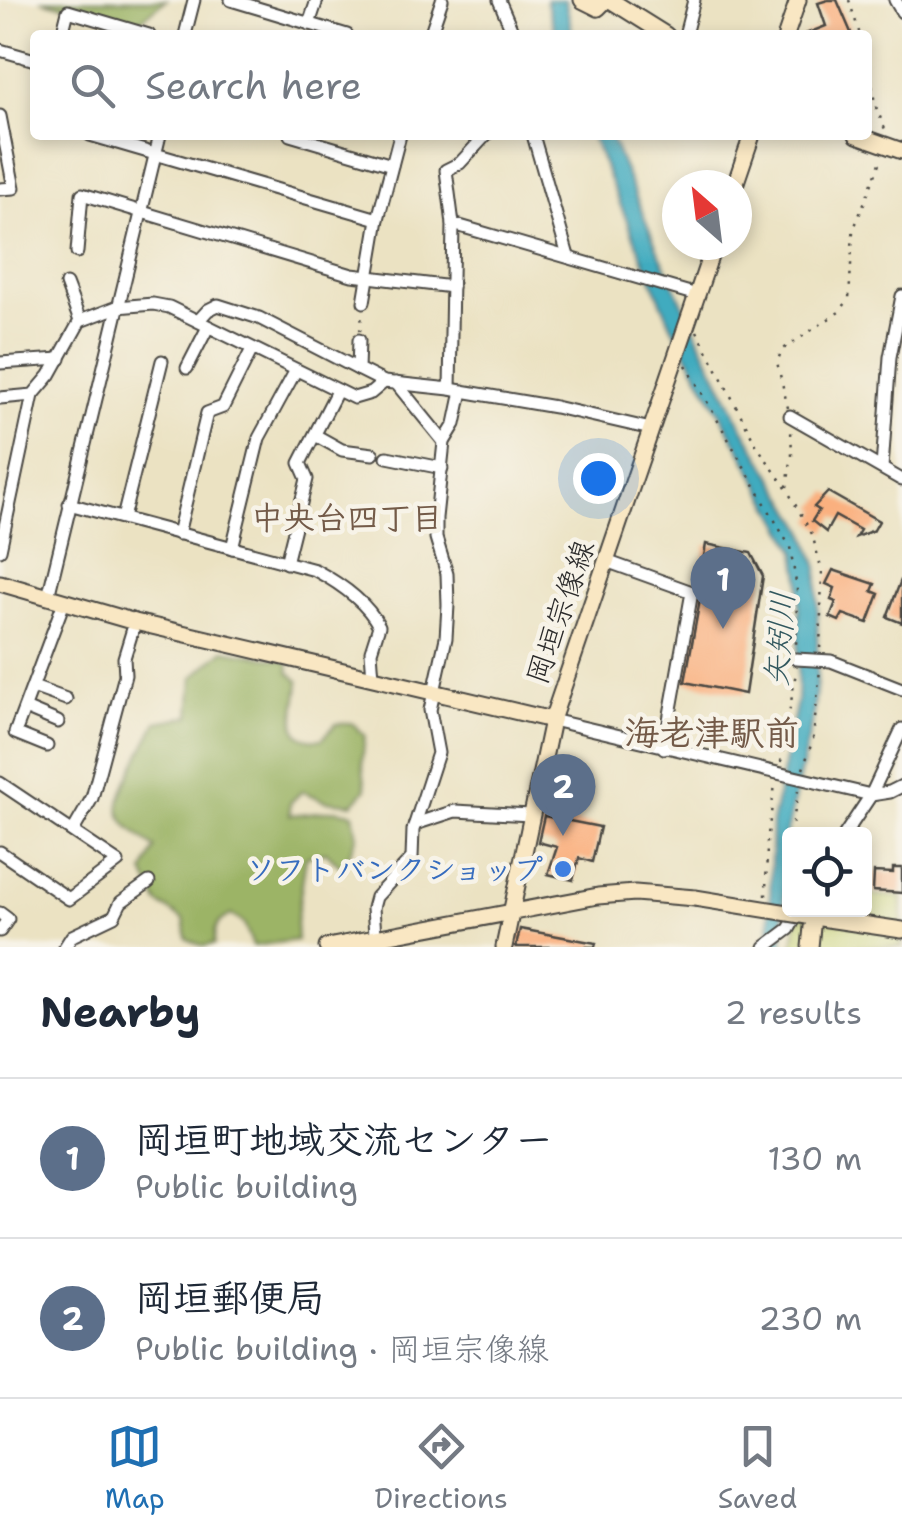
<!DOCTYPE html>
<html lang="en">
<head>
<meta charset="utf-8">
<style>
	:root { --surface:#fff; --page:#f6f6f7; --text:#1f2937; --muted:#747a83; --line:#e0e1e3; --accent:#1f6fb2 }
	body { margin:0; font-family:"Shantell Sans","Klee One",sans-serif; background:var(--page); color:var(--text) }
	.controls { position:absolute; right:30px; bottom:30px; display:grid; overflow:hidden; border-radius:10px; box-shadow:0 5px 15px #0003 }
	.controls button { width:90px; height:90px; display:grid; place-items:center; padding:0; border:0; border-bottom:2px solid var(--line); background:var(--surface); color:var(--text); font:50px sans-serif }
	.compass { position:absolute; left:662px; top:170px; width:90px; height:90px; border-radius:50%; background:var(--surface); box-shadow:0 5px 15px #0003; rotate:332deg }
	.you { position:absolute; left:598px; top:478px; width:35px; height:35px; margin:-25px; border:8px solid #fff; border-radius:50%; background:#1a73e8; box-shadow:0 0 0 15px #1a73e833 }
	.badge { display:grid; place-items:center; width:65px; height:65px; border-radius:50%; background:var(--accent); color:#fff; font-size:32px; font-weight:700 }
	.pin { position:absolute; translate:-50% -82px; filter:drop-shadow(0 2px 5px #0008) }
	.pin::after { content:''; position:absolute; top:52px; width:35px; height:30px; background:inherit; clip-path:polygon(0 0,100% 0,50% 100%) }
	.list { margin:0; padding:0; list-style:none }
	h2 { display:flex; justify-content:space-between; align-items:center; height:130px; margin:0; padding:0 40px; font-size:42px }
	h2 small { font-size:32px; font-weight:400; color:var(--muted) }
	.list li { display:grid; grid-template-columns:65px 1fr auto; gap:30px; align-items:center; box-sizing:border-box; height:160px; padding:0 40px; border-top:2px solid var(--line) }
	.list b { display:block; font-size:38px; white-space:nowrap }
	.list p { margin:0; font-size:32px; white-space:nowrap; color:var(--muted) }
	.list em { font-size:32px; font-style:normal; color:var(--muted) }
	.icon { flex:none; width:55px; height:55px; fill:none; stroke:currentColor; stroke-width:2; stroke-linecap:round; stroke-linejoin:round }
	.map { position:relative; flex:none; width:902px; height:947px; overflow:hidden }
	.search { position:absolute; background:var(--surface); box-shadow:0 5px 15px #0003; left:30px; right:30px; top:30px; height:110px; display:flex; align-items:center; gap:25px; box-sizing:border-box; padding:0 35px; border-radius:10px; color:var(--muted); font-size:38px }
	.sheet { height:450px; background:var(--surface) }
	nav { display:flex; justify-content:space-around; align-items:center; box-sizing:border-box; height:140px; border-top:2px solid var(--line); background:var(--surface); font-size:28px; color:var(--muted) }
	nav a { display:grid; justify-items:center; gap:5px }
	nav .on { color:var(--accent) }
	.map>svg:first-child { display:block }
	.green { fill:#c6d274; stroke:#787e50; stroke-width:2.5 }
	.forest { fill:#9cb466; stroke:#647048; stroke-width:2.5 }
	.water { fill:#3fabbf; stroke:#356b75; stroke-width:2.5 }
	.building { fill:#fab07f }
	.lines { fill:none; stroke-linecap:round; stroke-linejoin:round }
	.street-casing { stroke:#484642; stroke-width:15 }
	.secondary-casing { stroke:#484642; stroke-width:19 }
	.path { stroke:#484642; stroke-width:2.5; stroke-dasharray:2.5 8; stroke-linecap:butt }
	.street { stroke:#fff; stroke-width:11 }
	.secondary { stroke:#f9e7c3; stroke-width:15 }
	.secondary-bridge-casing { stroke:#484642; stroke-width:19; stroke-linecap:butt }
	.secondary-bridge { stroke:#f9e7c3; stroke-width:15 }
	.shop-dot { fill:#3f7fe0; stroke:#f7f3e8; stroke-width:4 }
	.labels { text-anchor:middle; dominant-baseline:central; stroke-width:9; stroke-linejoin:round; paint-order:stroke }
	.street-label { font-size:30px; fill:#2b2b2b; stroke:#f7f3e8 }
	.shop-label { font-size:30px; font-weight:bold; fill:#366cbe; stroke:#f7f3e8; text-anchor:end }
	.neighbourhood-label { font-size:32px; font-weight:bold; fill:#735a48; stroke:#f7f3e8 }
	.water-label { font-size:32px; font-style:italic; fill:#32585f; stroke:#f7f3e8 }
	.quarter-label { font-size:35px; font-weight:bold; fill:#735a48; stroke:#f7f3e8 }
</style>
</head>
<body>
<div class="map">
<svg width="902" height="947" viewBox="0 0 902 947">
	<rect width="100%" height="100%" fill="#f7f3e8"/>
	<filter id="ink" filterUnits="userSpaceOnUse"><feTurbulence type="fractalNoise" baseFrequency=".01" numOctaves="2"/><feDisplacementMap in="SourceGraphic" scale="20" xChannelSelector="R" yChannelSelector="G"/><feConvolveMatrix kernelMatrix="1 2 1 2 8 2 1 2 1" color-interpolation-filters="sRGB"/></filter>
	<filter id="wash" filterUnits="userSpaceOnUse"><feTurbulence type="fractalNoise" baseFrequency=".0048" numOctaves="4" result="noise"/><feDisplacementMap in="SourceGraphic" scale="40" xChannelSelector="R" yChannelSelector="G"/><feGaussianBlur stdDeviation="2.25" result="paint"/><feColorMatrix in="noise" values="0 0 0 0 0 0 0 0 0 0 0 0 0 0 0 0 0 1.4 0 .05"/><feComposite in="paint" operator="in"/></filter>
	<g filter="url(#wash)">
		<rect width="100%" height="100%" fill="#ebe2c2"/>
		<path class="green" d="M865,894L902,897V947H793L798,910L864,909Z"/>
		<g class="forest">
			<path d="M41,0H166L135,24Z"/>
			<path d="M224,650L288,661L289,672L299,681C298,708 281,744 322,739L336,724L352,723L365,735L362,762L366,789L353,804L326,801L302,791L290,803V815L335,810L353,813L357,836L343,869L326,852L306,857L296,923L297,940L253,946L244,923L231,915C217,922 214,928 214,944L203,946L187,939L184,920L158,903L144,872L155,848C143,839 126,828 120,813C114,797 149,740 157,722L190,716L193,677Z"/>
		</g>
		<g class="water">
			<path d="M546,0H565L573,35H556Z"/>
			<path d="M591,135H610L657,248L705,351L744,430L804,528L818,568L817,679L813,717L786,836L783,947H769L772,823L797,701L800,578L796,551L671,325Z"/>
		</g>
		<g id="blocks">
			<g class="building">
				<path d="M828,0H837L852,35H803L826,26L818,3Z"/>
				<path d="M828,492L879,521L874,530L856,537L860,530L835,516L826,532L812,521L819,510L814,507Z"/>
				<path d="M706,544L751,553L763,576L745,694L685,682L701,594L699,586Z"/>
				<path d="M833,570L875,584L872,591L879,594L868,623L843,614L839,621L830,617L836,602L831,600L835,588L826,584Z"/>
				<path d="M901,580H902V623L887,617Z"/>
				<path d="M544,816L600,827L592,862L579,858L573,880L548,874L557,847L538,842Z"/>
				<path d="M893,868H902V893L873,891L874,872L893,873Z"/>
				<path d="M520,929L596,943L595,947H516Z"/>
			</g>
		</g>
	</g>
	<g filter="url(#ink)">
		<use href="#blocks" fill-opacity="0" stroke="#484642" stroke-width="2.5"/>
		<g class="lines">
			<g class="street-casing">
				<g id="street">
					<path d="M231,0L347,35"/>
					<path d="M499,0L514,35"/>
					<path d="M895,0L902,12"/>
					<path d="M309,24L317,0"/>
					<path d="M62,35L68,11L149,35"/>
					<path d="M185,35L194,0"/>
					<path d="M430,35L442,0"/>
					<path d="M685,35L694,0"/>
					<path d="M0,50L35,60"/>
					<path d="M0,116L14,188L0,189"/>
					<path d="M90,135L378,219"/>
					<path d="M290,135L392,165"/>
					<path d="M533,135L568,256"/>
					<path d="M453,224L446,170L460,163L486,135"/>
					<path d="M77,252L82,194L352,275L452,287"/>
					<path d="M66,284L80,321"/>
					<path d="M364,302L378,219L400,135"/>
					<path d="M198,321L208,310L218,305L259,318L358,369"/>
					<path d="M359,340L358,369L384,382L450,389L555,407L651,429"/>
					<path d="M0,363L60,359"/>
					<path d="M187,368L208,327"/>
					<path d="M396,383L444,442"/>
					<path d="M450,389L453,224L697,295"/>
					<path d="M0,398L33,395L50,375L80,321L117,307L153,304L169,307L354,398L371,393L384,382"/>
					<path d="M790,416L902,480"/>
					<path d="M315,435L342,450L373,454"/>
					<path d="M387,457L442,468"/>
					<path d="M882,468L890,357L902,296"/>
					<path d="M69,504L315,570C339,583 366,601 379,626L371,651L373,678"/>
					<path d="M123,518L162,361"/>
					<path d="M178,534L207,413L223,407L252,349"/>
					<path d="M232,548L259,438L296,370"/>
					<path d="M0,550L33,395"/>
					<path d="M606,561L692,592L664,748"/>
					<path d="M286,563L307,479L300,463L337,391"/>
					<path d="M48,597L160,135"/>
					<path d="M796,659L831,661L902,689"/>
					<path d="M33,687L66,699"/>
					<path d="M25,708L58,722"/>
					<path d="M552,720L871,795L890,792L902,786"/>
					<path d="M47,746L15,733L64,602"/>
					<path d="M0,783L118,862L69,899L0,852"/>
					<path d="M415,824L455,811L531,815"/>
					<path d="M73,831L92,798L125,675L124,658L135,622"/>
					<path d="M845,834L871,795L902,729"/>
					<path d="M0,913L8,919L0,931"/>
					<path d="M65,947L72,936L114,916L121,902L149,882"/>
					<path d="M376,947L373,908L376,897L412,858L413,830L438,753L430,710L446,638L448,605L447,574L436,538V518L444,442L455,424L462,391"/>
					<path d="M765,947L789,929L799,911"/>
				</g>
			</g>
			<g class="secondary-casing">
				<g id="secondary">
					<path d="M582,0L598,8L606,0"/>
					<path d="M610,0L666,35"/>
					<path d="M786,35L798,0"/>
					<path d="M857,135L902,151"/>
					<path d="M735,185L752,135"/>
					<path d="M0,583L135,622L552,720"/>
					<path d="M807,916L902,930"/>
					<path d="M327,947L598,896L635,893L695,898"/>
					<path d="M504,947L552,720L714,245"/>
					<path d="M810,947L813,917"/>
				</g>
			</g>
			<g class="path">
				<path d="M849,0L860,35"/>
				<path d="M867,55L875,104L886,132"/>
				<path d="M360,331L362,314"/>
				<path d="M697,331L757,446L786,488L812,534L822,571L820,651"/>
				<path d="M686,365L790,547L797,588L796,649"/>
				<path d="M788,408L777,362L782,350L839,312L849,299L853,231L882,158"/>
				<path d="M787,487L792,455L791,430"/>
				<path d="M781,762L796,672"/>
				<path d="M803,769L813,739L820,669"/>
				<path d="M791,834L798,791"/>
				<path d="M766,896L767,841L775,785"/>
				<path d="M787,898L790,855"/>
			</g>
			<use href="#street" class="street"/>
			<use href="#secondary" class="secondary"/>
			<g class="secondary-bridge-casing">
				<path id="secondary-bridge" d="M695,898L807,916"/>
			</g>
			<use href="#secondary-bridge" class="secondary-bridge"/>
		</g>
	</g>
	<circle class="shop-dot" cx="563" cy="869" r="10"/>
	<g class="labels">
		<g class="street-label">
			<text transform="translate(560 612) rotate(-71)">岡垣宗像線</text>
		</g>
		<g class="shop-label">
			<text x="543" y="869">ソフトバンクショップ</text>
		</g>
		<g class="neighbourhood-label">
			<text x="347" y="517">中央台四丁目</text>
		</g>
		<g class="water-label">
			<text transform="translate(779 639) rotate(-86)">矢矧川</text>
		</g>
		<g class="quarter-label">
			<text x="712" y="732">海老津駅前</text>
		</g>
	</g>
</svg>
<div class="controls">
<button><svg class="icon" aria-label="locate" viewBox="0 0 24 24"><circle cx="12" cy="12" r="6"/><path d="M12 2v4M12 18v4M2 12h4M18 12h4"/></svg></button>
</div>
<svg class="compass" viewBox="-18 -18 36 36"><path d="M0-13l5 13h-10z" fill="#e53935"/><path d="M0 13l5-13h-10z" fill="#747a83"/></svg>
<div class="you"></div>
<div class="pin badge" style="left:723px;top:629px;background:#5c6f8a">1</div>
<div class="pin badge" style="left:563px;top:836px;background:#5c6f8a">2</div>
<div class="search"><svg class="icon" aria-label="search" viewBox="0 0 24 24"><circle cx="10" cy="10" r="6"/><path d="M15 15l6 6"/></svg>Search here</div>
</div>
<section class="sheet">
<h2>Nearby<small>2 results</small></h2>
<ul class="list">
<li><span class="badge" style="background:#5c6f8a">1</span><div><b>岡垣町地域交流センター</b><p>Public building</p></div><em>130 m</em></li>
<li><span class="badge" style="background:#5c6f8a">2</span><div><b>岡垣郵便局</b><p>Public building · 岡垣宗像線</p></div><em>230 m</em></li>
</ul>
</section>
<nav>
<a class="on"><svg class="icon" aria-label="map" viewBox="0 0 24 24"><path d="M3 6l6-2 6 2 6-2v14l-6 2-6-2-6 2zM9 4v14M15 6v14"/></svg>Map</a>
<a><svg class="icon" aria-label="directions" viewBox="0 0 24 24"><path d="M12 3l9 9-9 9-9-9zM9 14v-3h6M13 9l2 2-2 2"/></svg>Directions</a>
<a><svg class="icon" aria-label="saved" viewBox="0 0 24 24"><path d="M7 4h10v16l-5-4-5 4z"/></svg>Saved</a>
</nav>
</body>
</html>
